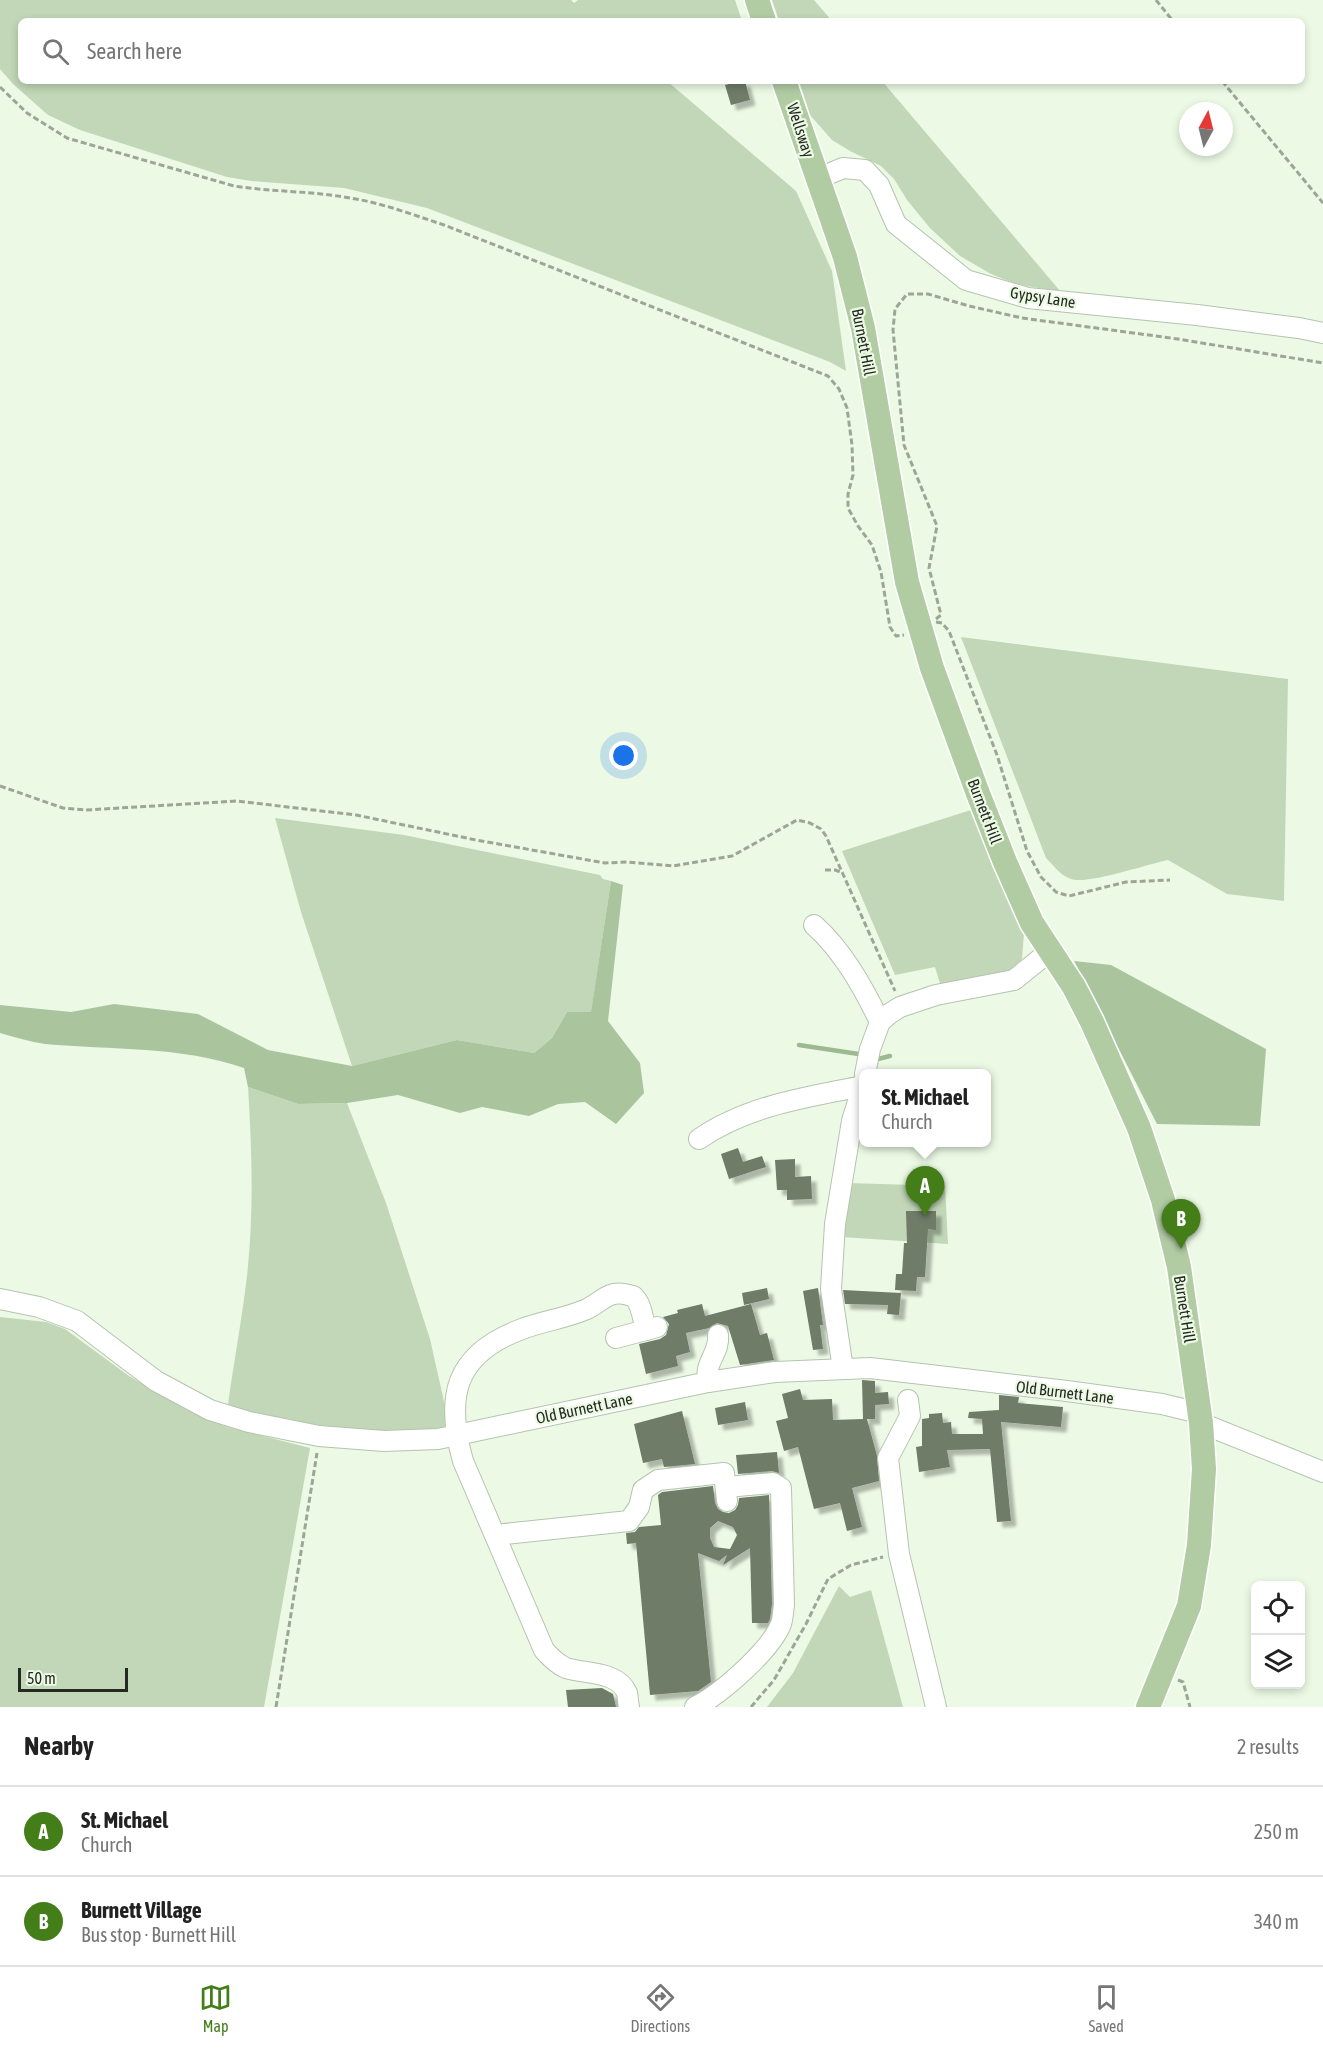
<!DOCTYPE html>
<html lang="en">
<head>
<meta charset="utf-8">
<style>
	:root { --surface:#fff; --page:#f2f2f2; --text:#222; --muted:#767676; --line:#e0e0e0; --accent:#437e19 }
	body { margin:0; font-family:"Asap Condensed",sans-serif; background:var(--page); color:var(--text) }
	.controls { position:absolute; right:18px; bottom:18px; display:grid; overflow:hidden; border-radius:9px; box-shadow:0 3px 9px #0003 }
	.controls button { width:54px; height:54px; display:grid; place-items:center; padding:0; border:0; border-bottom:2px solid var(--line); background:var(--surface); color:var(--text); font:30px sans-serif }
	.compass { position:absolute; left:1179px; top:102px; width:54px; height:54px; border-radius:50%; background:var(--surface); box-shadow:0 3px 9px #0003; rotate:7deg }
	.scale { position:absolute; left:18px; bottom:15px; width:110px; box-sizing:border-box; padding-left:6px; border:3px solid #242a22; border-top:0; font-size:16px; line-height:21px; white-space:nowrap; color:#242a22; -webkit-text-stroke:4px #ecfae5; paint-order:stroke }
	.you { position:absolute; left:624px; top:756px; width:21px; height:21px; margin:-15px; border:4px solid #fff; border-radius:50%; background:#1a73e8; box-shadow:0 0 0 9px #1a73e833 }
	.badge { display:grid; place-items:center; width:39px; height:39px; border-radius:50%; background:var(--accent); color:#fff; font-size:20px; font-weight:700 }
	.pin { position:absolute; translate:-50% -50px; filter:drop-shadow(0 2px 3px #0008) }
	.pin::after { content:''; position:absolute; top:32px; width:21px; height:18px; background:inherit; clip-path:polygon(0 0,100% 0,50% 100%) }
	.popup { position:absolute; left:859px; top:1069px; width:132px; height:78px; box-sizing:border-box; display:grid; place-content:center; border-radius:9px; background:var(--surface); filter:drop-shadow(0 2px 4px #0005); font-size:20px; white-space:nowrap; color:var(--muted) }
	.popup b { font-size:22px; color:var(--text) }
	.popup::after { content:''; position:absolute; left:50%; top:100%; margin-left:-12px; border:12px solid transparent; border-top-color:var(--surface) }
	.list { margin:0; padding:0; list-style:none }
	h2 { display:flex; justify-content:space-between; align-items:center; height:78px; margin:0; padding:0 24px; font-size:26px }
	h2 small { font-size:20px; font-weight:400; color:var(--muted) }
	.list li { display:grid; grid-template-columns:39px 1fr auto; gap:18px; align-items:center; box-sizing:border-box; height:90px; padding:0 24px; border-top:2px solid var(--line) }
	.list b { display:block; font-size:22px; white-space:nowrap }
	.list p { margin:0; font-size:20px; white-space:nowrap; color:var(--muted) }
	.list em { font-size:20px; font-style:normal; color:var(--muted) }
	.icon { flex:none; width:33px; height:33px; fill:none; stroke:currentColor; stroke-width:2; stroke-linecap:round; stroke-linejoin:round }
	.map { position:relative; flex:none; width:1323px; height:1707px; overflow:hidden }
	.search { position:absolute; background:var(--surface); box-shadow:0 3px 9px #0003; left:18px; right:18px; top:18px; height:66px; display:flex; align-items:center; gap:15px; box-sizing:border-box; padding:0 21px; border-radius:9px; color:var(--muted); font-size:22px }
	.sheet { height:258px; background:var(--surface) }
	nav { display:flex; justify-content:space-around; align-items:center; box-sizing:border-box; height:84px; border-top:2px solid var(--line); background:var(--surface); font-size:16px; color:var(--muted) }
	nav a { display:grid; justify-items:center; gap:3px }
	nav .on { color:var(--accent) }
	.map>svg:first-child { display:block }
	.green { fill:#c1d7b7 }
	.forest { fill:#aac49e }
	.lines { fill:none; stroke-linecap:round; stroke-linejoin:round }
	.stream { stroke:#9eb892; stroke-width:4.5 }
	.building { fill:#6e7b68; fill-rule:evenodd; filter:url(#shadow) }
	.minor-casing { stroke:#b5c3af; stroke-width:22 }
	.major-casing { stroke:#fff; stroke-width:27 }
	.path { stroke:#9ba696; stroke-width:3; stroke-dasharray:6 3; stroke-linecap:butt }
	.minor { stroke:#fff; stroke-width:20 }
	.major { stroke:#b1cba3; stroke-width:24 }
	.labels { text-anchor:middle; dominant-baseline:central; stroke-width:4.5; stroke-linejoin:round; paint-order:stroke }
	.street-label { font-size:16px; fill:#242a22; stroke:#ecfae5 }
</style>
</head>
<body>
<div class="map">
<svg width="1323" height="1707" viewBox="0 0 1323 1707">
	<defs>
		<filter id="shadow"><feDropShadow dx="5.5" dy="5.5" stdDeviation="1.5" flood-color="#0004"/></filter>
	</defs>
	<rect width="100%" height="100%" fill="#ecfae5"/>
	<g class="green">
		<path d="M0,0H571L574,3L578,0H735L742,21H21V81H667L796,191L832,271L846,371L830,362L427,208L344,188L251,181L227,177L80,130L48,115L13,84L0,69Z"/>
		<path d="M772,0H814L832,21H779Z"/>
		<path d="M799,81H882L1061,292L1016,284L991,274L960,256L930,228L907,200L894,179L881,166L850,151L832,140L810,115Z"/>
		<path d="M961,637L1288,679L1284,901L1227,894L1168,860C1148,864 1087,885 1071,879C1060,875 1054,866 1046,858Z"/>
		<path d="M974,809L1024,933L1022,959L1009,973L941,987L935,967L895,975L842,851Z"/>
		<path d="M275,818L404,835L600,875L603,879L611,881L591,1013L567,1012L552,1038L534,1053L457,1040L352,1066L301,912Z"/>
		<path d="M248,1087L298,1104L347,1103L386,1203L430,1339L450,1428C376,1433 297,1434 228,1404C234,1361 242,1319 247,1276C254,1213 252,1150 248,1087Z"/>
		<path d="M848,1183L945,1186L948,1244L841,1237Z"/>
		<path d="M0,1317L46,1322L65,1329L129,1376L189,1411L227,1427L310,1448L264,1707H0Z"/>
		<path d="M839,1586L850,1597L871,1590L903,1707H767L793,1673Z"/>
	</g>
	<g class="forest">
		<path d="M611,881L623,885L608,1021L640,1063L644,1093L616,1124L585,1102L558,1104L529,1116L482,1107L460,1113L398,1095L347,1103L298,1104L248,1087L244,1068C182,1046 110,1050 45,1044C30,1042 15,1037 0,1033V1005L71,1012L114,1004L198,1014L268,1050L352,1066L457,1040L534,1053L552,1038L567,1012H591Z"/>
		<path d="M1074,961L1111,965L1266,1049L1260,1126L1157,1124Z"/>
	</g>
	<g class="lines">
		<g class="stream">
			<path d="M799,1045L865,1055"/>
			<path d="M878,1059L890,1056"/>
		</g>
	</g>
	<g class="building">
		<path d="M741,81H745L750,100L731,105L725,85Z"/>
		<path d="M738,1148L743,1162L762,1156L766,1167L729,1179L721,1154Z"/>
		<path d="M795,1159V1177L811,1176L812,1199L787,1200V1190H777L775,1160Z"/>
		<path d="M906,1211H936V1230L928,1229L925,1277H917L916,1291L895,1290L896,1274H902L904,1243H907Z"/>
		<path d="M767,1288L769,1299L744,1305L742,1293Z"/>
		<path d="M818,1288L823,1325H820L823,1349L813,1350L803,1291Z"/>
		<path d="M843,1290L901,1293L899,1315L887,1314L888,1305L845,1304Z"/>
		<path d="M702,1304L705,1316L751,1304L760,1335L767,1333L774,1360L740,1365L728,1326L717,1323L709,1328L686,1333L690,1352L676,1356L678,1366L646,1374L639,1344L660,1339L666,1335L669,1324L663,1317L678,1313L677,1310Z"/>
		<path d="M862,1380L875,1381V1393L888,1392L889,1404L875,1405V1419H867L877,1456L879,1481L852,1488L862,1527L847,1531L840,1503L814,1509L798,1447L784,1451L776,1421L788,1418L782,1394L800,1389L803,1400L832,1399L833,1420L863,1419Z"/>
		<path d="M999,1395L1019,1397L1018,1403L1063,1407L1061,1427L1001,1422L1011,1521L997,1522L990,1449L947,1450L950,1467L919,1472L916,1447L922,1446V1419L929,1418V1414L942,1413L943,1423L951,1422L952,1434H983L982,1419L968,1418L969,1412L999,1410Z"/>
		<path d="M745,1402L748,1420L718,1425L715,1408Z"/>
		<path d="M682,1411L695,1464L664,1467L662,1459L643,1463L634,1424Z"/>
		<path d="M777,1452L779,1473L772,1471L738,1474L736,1455Z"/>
		<path d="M713,1486L715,1503L718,1509L723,1512L729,1513L735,1510L738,1505L739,1498L769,1495L772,1604L770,1619L768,1623H752L750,1548L723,1565L727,1555L719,1561L698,1553L711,1682L698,1691L650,1695L636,1543L627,1544L626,1533L635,1532L639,1527L661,1525L658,1495L662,1492ZM718,1521L733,1527L737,1535L730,1549L714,1547L710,1538V1528Z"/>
		<path d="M602,1688L613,1694L616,1707H568L566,1690Z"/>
	</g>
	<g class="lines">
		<g class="minor-casing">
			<g id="minor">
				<path d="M817,179L843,168L865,170L879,185L896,224L966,280L1028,298L1197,315L1299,328L1323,333"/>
				<path d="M814,925C843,951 863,987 880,1022"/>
				<path d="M865,1074L870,1049L880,1022L889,1014L900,1007L936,995L1014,980L1050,951"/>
				<path d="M699,1139C747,1106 806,1097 863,1086"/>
				<path d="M0,1299L39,1307L77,1321L156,1381L210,1410L249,1422L319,1436L384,1441L438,1439L708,1382L775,1372L870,1368L1067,1391L1162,1404L1199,1413"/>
				<path d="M616,1338L657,1327"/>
				<path d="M843,1369L831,1289L835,1224L852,1121L864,1082"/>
				<path d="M708,1382C704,1361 720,1354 718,1335"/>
				<path d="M908,1400L910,1416L888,1458L899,1554L936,1707"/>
				<path d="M1201,1423L1323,1472"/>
				<path d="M495,1535L629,1521L639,1507L643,1490L658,1480L724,1473L727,1501"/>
				<path d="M629,1707C628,1703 628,1697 627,1693C618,1671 585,1674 566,1668C557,1664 550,1657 544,1650L463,1461C445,1397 454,1354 522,1329C543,1321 567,1318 587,1309C601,1302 608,1291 624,1294C625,1294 632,1296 633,1296C642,1303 643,1321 646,1330"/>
				<path d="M695,1707C721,1694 770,1651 781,1624C783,1618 783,1611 784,1605L781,1488L773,1483L726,1487"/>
			</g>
		</g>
		<g class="major-casing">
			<g id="major">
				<path d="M757,0L764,21"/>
				<path d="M784,81L845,257L863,328L907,582L932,668L977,791L1005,862L1032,923L1074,987L1092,1022L1139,1128L1163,1200L1179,1267L1201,1423L1204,1469L1199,1545L1189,1606L1148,1707"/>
			</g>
		</g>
		<g class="path">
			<path d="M1156,0L1173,21"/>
			<path d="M1222,81L1323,203"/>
			<path d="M0,87L27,113L67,138L234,186C273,192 312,191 350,198C382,203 414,215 444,225L828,376L839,389L847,408L852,445L853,475L848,494V508L858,526L872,545L881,572L890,627L896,636L904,635"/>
			<path d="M936,619L941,615L929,568L937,526L904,445L893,330L895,309L907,294H928L969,306L1022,318L1178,339L1323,363"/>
			<path d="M936,622L942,623L949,631L997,755L1027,851L1041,877L1056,892L1069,896L1126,882L1170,880"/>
			<path d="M0,786L63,808L86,810L237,801L356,815L476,840L605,863L627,862L673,866L732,856L797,820L810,823L821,829L826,836L895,991"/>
			<path d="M825,870H835L843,873"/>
			<path d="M1178,1680L1183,1682L1190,1707"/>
			<path d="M276,1707L317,1453"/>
			<path d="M751,1707L774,1680L806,1624L828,1579L851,1565L883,1557"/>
		</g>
		<use href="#minor" class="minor"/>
		<use href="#major" class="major"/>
	</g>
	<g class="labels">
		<g class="street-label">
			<text transform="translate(801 130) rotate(72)">Wellsway</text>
			<text transform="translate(1043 297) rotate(9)">Gypsy Lane</text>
			<text transform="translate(864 342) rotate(79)">Burnett Hill</text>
			<text transform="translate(985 811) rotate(69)">Burnett Hill</text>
			<text transform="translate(1185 1309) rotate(81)">Burnett Hill</text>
			<text transform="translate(1065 1392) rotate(7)">Old Burnett Lane</text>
			<text transform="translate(584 1408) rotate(-12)">Old Burnett Lane</text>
		</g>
	</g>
</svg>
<div class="controls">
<button><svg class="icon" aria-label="locate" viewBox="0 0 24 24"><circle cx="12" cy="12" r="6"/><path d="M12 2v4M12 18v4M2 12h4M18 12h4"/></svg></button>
<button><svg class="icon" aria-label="layers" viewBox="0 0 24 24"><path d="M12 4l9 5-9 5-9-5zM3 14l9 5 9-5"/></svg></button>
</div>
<svg class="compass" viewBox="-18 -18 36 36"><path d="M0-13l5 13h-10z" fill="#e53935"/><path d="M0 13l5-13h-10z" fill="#767676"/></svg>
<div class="scale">50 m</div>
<div class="you"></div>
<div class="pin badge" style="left:925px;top:1216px">A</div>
<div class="popup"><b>St. Michael</b>Church</div>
<div class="pin badge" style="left:1181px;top:1249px">B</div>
<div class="search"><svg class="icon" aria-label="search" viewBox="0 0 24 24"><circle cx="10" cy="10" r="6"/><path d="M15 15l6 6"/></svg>Search here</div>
</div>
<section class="sheet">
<h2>Nearby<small>2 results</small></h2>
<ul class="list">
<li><span class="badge">A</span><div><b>St. Michael</b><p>Church</p></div><em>250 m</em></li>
<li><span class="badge">B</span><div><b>Burnett Village</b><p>Bus stop · Burnett Hill</p></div><em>340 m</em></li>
</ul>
</section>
<nav>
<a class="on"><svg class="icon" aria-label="map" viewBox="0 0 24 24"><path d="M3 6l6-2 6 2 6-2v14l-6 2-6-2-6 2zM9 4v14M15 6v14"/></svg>Map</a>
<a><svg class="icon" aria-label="directions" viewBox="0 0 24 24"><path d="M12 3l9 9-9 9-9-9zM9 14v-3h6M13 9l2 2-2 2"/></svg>Directions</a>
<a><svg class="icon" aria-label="saved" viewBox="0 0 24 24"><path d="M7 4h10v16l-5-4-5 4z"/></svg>Saved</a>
</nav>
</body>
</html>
